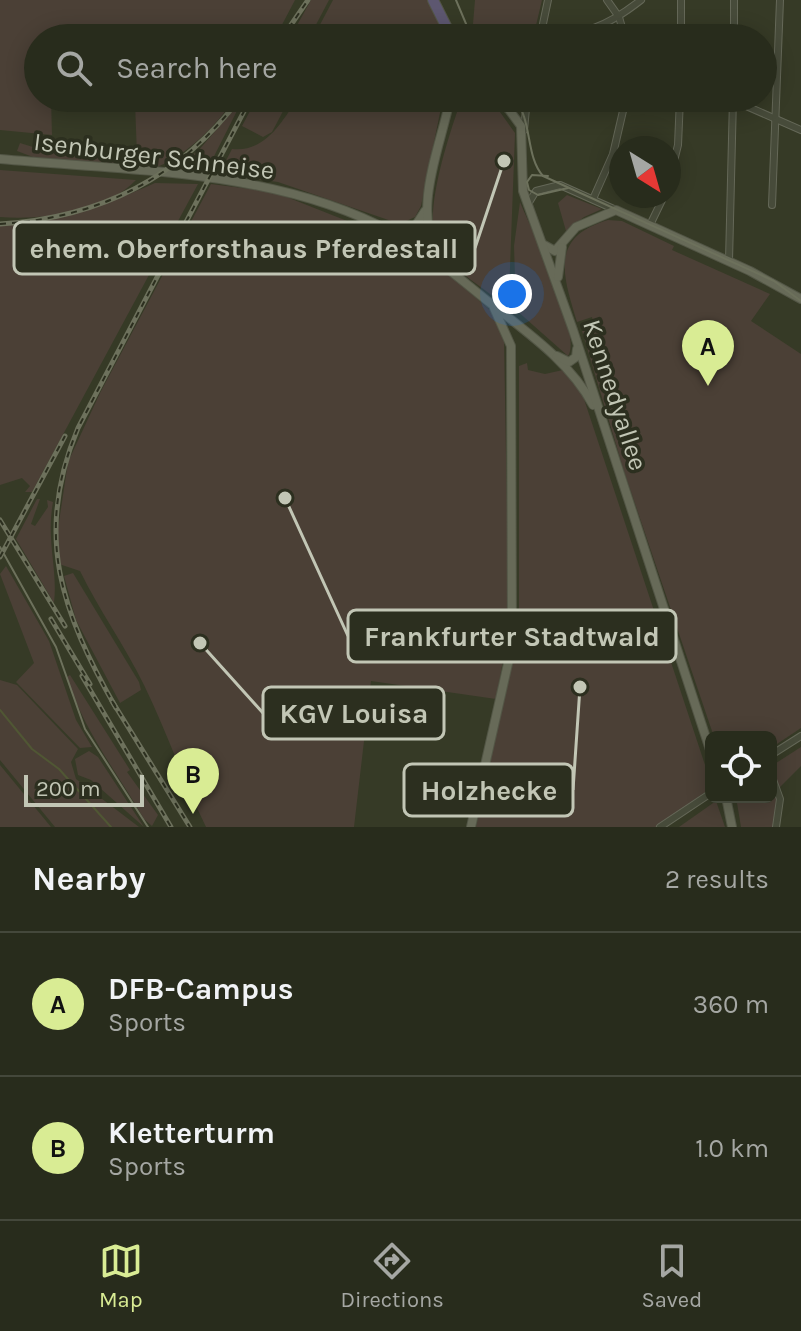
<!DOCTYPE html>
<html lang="en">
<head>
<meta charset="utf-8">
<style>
	:root { --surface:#282c1c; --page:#343829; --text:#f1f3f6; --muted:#a5a7a3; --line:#44483b; --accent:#d9ec94 }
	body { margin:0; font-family:Karla,sans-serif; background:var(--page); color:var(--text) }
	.controls { position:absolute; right:24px; bottom:24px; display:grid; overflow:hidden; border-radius:12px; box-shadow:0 4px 20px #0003 }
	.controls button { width:72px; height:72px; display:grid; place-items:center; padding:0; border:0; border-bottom:2px solid var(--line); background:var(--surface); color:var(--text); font:40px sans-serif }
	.compass { position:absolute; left:609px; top:136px; width:72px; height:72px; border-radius:50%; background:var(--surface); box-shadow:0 4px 20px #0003; rotate:143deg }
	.scale { position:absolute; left:24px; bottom:20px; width:120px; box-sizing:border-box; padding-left:8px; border:4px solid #c2c6b5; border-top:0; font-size:22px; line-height:28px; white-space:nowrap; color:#c2c6b5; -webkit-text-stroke:6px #2c2f1f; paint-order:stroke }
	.you { position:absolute; left:512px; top:294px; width:28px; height:28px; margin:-20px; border:6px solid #fff; border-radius:50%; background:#1a73e8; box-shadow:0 0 0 12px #1a73e833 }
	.badge { display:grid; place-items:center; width:52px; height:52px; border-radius:50%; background:var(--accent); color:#111; font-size:26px; font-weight:700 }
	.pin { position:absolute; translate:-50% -66px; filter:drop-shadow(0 2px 4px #0008) }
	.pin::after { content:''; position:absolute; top:42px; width:28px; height:24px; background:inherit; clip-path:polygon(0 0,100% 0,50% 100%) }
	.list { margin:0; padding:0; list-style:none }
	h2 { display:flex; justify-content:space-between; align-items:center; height:104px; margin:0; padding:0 32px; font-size:34px }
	h2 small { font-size:26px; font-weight:400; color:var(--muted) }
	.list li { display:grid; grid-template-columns:52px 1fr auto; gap:24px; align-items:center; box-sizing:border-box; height:144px; padding:0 32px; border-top:2px solid var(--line) }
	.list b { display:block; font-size:30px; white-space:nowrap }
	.list p { margin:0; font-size:26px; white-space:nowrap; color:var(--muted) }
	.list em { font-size:26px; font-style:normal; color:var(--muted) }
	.icon { flex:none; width:44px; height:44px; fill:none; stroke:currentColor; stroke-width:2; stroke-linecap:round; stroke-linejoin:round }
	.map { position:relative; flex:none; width:801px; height:827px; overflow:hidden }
	.search { position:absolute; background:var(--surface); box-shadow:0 4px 20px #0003; left:24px; right:24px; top:24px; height:88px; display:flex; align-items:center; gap:20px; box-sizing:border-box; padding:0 28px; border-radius:44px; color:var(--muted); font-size:30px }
	.sheet { height:392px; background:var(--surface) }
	nav { display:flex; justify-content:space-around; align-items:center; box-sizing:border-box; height:112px; border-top:2px solid var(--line); background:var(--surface); font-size:22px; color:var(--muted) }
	nav a { display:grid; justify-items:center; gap:4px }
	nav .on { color:var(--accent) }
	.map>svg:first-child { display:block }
	.green { fill:#4b4036 }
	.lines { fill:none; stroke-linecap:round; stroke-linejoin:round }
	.stream { stroke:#505734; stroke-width:2 }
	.minor-casing { stroke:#656858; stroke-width:8 }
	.major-casing { stroke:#535646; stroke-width:10 }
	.highway-casing { stroke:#525545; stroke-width:12 }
	.minor { stroke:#474b3a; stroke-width:6 }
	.major { stroke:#676a58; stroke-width:8 }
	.highway { stroke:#5d5770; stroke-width:10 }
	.tram { stroke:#6d715c; stroke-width:2 }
	.rail-casing { stroke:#6d715c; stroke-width:5 }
	.rail { stroke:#2c2f1f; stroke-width:2; stroke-dasharray:6; stroke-linecap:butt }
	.labels { text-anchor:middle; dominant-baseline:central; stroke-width:7; stroke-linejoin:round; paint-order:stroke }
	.street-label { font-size:26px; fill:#c2c6b5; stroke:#2c2f1f }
	.leader { fill:none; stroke:#c2c6b5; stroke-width:3 }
	.callout-dot { fill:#c2c6b5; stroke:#2c2f1f; stroke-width:3 }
	.callout { fill:#2c2f1f; stroke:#c2c6b5; stroke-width:3 }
	.callout-label { font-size:28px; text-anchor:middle; font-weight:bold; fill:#c2c6b5 }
</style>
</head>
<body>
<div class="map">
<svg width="801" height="827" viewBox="0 0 801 827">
	<rect width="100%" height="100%" fill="#363a26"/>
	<g class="green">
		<path d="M0,0H295L275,38H38V98H51L52,135L0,130Z"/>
		<path d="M311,0H329L309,38H290Z"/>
		<path d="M333,0H428L446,38H313Z"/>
		<path d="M475,0H542L533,38H479L473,24Z"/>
		<path d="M130,98H235C217,125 188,154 157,167C141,174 55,160 33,157L17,151L20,143L49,152L137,155L135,103Z"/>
		<path d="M257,98H290L272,132L263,137L242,126Z"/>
		<path d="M297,98H443L421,206L415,217L400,224L278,182L219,174L232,149C264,153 283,122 297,98Z"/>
		<path d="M243,99L205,174L170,170L198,151Z"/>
		<path d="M457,112H500L515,133L509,295L498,300C479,285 449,267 438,246C422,218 447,142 457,112Z"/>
		<path d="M0,170L136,180C105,213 43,220 0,217Z"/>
		<path d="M155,183L198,184L32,492H25L30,486L22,478L0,485V226C60,221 100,207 155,183Z"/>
		<path d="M211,184L274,192L380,234L440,266L492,312L504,338L509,628L496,699L371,681L354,827H206C183,780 167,732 144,685C125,646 99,610 80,571L59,564L57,535L68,462L100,393Z"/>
		<path d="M567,195L602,209L584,217L566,231L558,203Z"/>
		<path d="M520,202C531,229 583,334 568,356L516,310L514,246Z"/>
		<path d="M608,220L622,221L674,246L672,250L770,294L751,321L801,354V728L771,748V737H714L624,471L582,331L594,326L592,317L577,322C563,276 549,237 608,220Z"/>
		<path d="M527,363L528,370L545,374L563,370L580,387L711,783V788L656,827H476L516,644L528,638L526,629L519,627V366Z"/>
		<path d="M37,499H40L31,524L35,526L48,507L47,500L53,502C46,542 58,568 54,603L16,539Z"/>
		<path d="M6,566L49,641L76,720L92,747L80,748L16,682L34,663L0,574Z"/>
		<path d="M73,573L139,682L141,690L120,703L76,620L64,576Z"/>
		<path d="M70,675L130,770L127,772L158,815L152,826L144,819C117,772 83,730 67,677Z"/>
		<path d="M0,680L17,685L78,749L71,762L76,779L139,827H55L0,760Z"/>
		<path d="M801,747V766L776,791L780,809L776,827H741L736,797H771V773L776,769L773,765Z"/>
		<path d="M89,751L98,757L144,827L91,780L78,775L75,759Z"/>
		<path d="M0,765L51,827H0Z"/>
		<path d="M716,801L725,827H679Z"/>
	</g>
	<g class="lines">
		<path class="stream" d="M0,710L32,749L59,769L111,827"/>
		<g class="minor-casing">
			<g id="minor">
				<path d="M607,0L619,17L625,38"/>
				<path d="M542,31C583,38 609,25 641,0"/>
				<path d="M540,38L548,0"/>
				<path d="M681,38V0"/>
				<path d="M734,38V0"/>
				<path d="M728,98L801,130"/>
				<path d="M508,108H519L526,100"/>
				<path d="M524,130L527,98"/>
				<path d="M669,181L678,145L680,98"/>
				<path d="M593,199L613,154L626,98"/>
				<path d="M528,204L536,191L560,185L616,210"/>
				<path d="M772,205L780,0"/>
				<path d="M650,225L664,196"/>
				<path d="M729,261L733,98"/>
				<path d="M771,755L801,736"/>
				<path d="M771,774L780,799L776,827"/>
				<path d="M660,827L711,793"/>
			</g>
		</g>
		<g class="major-casing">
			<g id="major">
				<path d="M0,159C129,171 276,169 392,232C429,252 458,277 490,303C528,333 570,362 593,405"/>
				<path d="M391,231L416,225L425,211"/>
				<path d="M544,245L555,251L576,227L616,210L750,271L801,299"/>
				<path d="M442,262C410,216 438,154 449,104L507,107L521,126L523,191L573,330L711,753"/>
				<path d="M558,277L562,247"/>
				<path d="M557,356L569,362L576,357L577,349"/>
				<path d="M726,797L732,827"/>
				<path d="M471,827L512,646L511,346L494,308"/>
			</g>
		</g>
		<g class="highway-casing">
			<g id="highway">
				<path d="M433,0L452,38"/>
				<path d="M493,98L507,107"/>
				<path d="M449,104L451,98"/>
			</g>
		</g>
		<use href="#minor" class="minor"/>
		<use href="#major" class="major"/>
		<use href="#highway" class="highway"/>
		<g class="tram">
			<path d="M456,0L472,38"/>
			<path d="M514,98C533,120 525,156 543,176L774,281L801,301"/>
			<path d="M548,176L532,175L527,182L529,190L538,195L568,188"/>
			<path d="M0,547L56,647L85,729L148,827"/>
		</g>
		<g class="rail-casing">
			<g id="rail">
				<path d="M282,38L308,0"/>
				<path d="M0,224C99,218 180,178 240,98"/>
				<path d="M0,520L65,626"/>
				<path d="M0,557L65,436"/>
				<path d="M51,619L90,684"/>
				<path d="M82,676L171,827"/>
				<path d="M112,701L190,827"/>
				<path d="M116,708C62,613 33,535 78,428L251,98"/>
			</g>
		</g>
		<use href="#rail" class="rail"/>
	</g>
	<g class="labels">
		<g class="street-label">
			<text transform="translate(154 156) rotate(7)">Isenburger Schneise</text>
			<text transform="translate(615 395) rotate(72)">Kennedyallee</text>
		</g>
	</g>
	<path class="leader" d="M504 161L475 248M285 498L348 636M200 643L263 713M580 687L573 790"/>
	<g class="callout-dot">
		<circle cx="504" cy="161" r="8"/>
		<circle cx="285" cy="498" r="8"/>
		<circle cx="200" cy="643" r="8"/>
		<circle cx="580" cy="687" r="8"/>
	</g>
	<g class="callout">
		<rect x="14" y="222" width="461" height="52" rx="8"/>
		<rect x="348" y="610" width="328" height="52" rx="8"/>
		<rect x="263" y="687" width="181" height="52" rx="8"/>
		<rect x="404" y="764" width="169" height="52" rx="8"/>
	</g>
	<g class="callout-label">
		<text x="244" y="258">ehem. Oberforsthaus Pferdestall</text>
		<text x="512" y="646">Frankfurter Stadtwald</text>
		<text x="354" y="723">KGV Louisa</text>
		<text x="489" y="800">Holzhecke</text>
	</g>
</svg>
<div class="controls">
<button><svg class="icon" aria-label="locate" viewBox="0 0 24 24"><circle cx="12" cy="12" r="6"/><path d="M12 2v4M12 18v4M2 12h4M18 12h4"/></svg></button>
</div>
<svg class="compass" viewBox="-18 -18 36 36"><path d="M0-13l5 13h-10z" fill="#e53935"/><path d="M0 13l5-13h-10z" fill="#a5a7a3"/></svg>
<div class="scale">200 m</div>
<div class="you"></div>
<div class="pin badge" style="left:708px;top:386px">A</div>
<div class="pin badge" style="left:193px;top:814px">B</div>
<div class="search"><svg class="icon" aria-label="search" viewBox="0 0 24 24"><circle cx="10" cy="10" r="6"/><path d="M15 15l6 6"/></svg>Search here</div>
</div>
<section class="sheet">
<h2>Nearby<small>2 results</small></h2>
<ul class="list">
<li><span class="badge">A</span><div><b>DFB-Campus</b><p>Sports</p></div><em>360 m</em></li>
<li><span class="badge">B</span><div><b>Kletterturm</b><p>Sports</p></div><em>1.0 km</em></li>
</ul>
</section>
<nav>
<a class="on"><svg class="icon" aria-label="map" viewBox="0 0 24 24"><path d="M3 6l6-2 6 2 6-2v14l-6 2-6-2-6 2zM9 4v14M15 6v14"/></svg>Map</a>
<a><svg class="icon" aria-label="directions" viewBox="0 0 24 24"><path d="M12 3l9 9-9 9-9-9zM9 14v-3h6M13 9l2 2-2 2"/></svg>Directions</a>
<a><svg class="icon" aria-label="saved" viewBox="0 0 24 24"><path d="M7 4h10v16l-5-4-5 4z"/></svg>Saved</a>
</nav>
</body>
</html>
